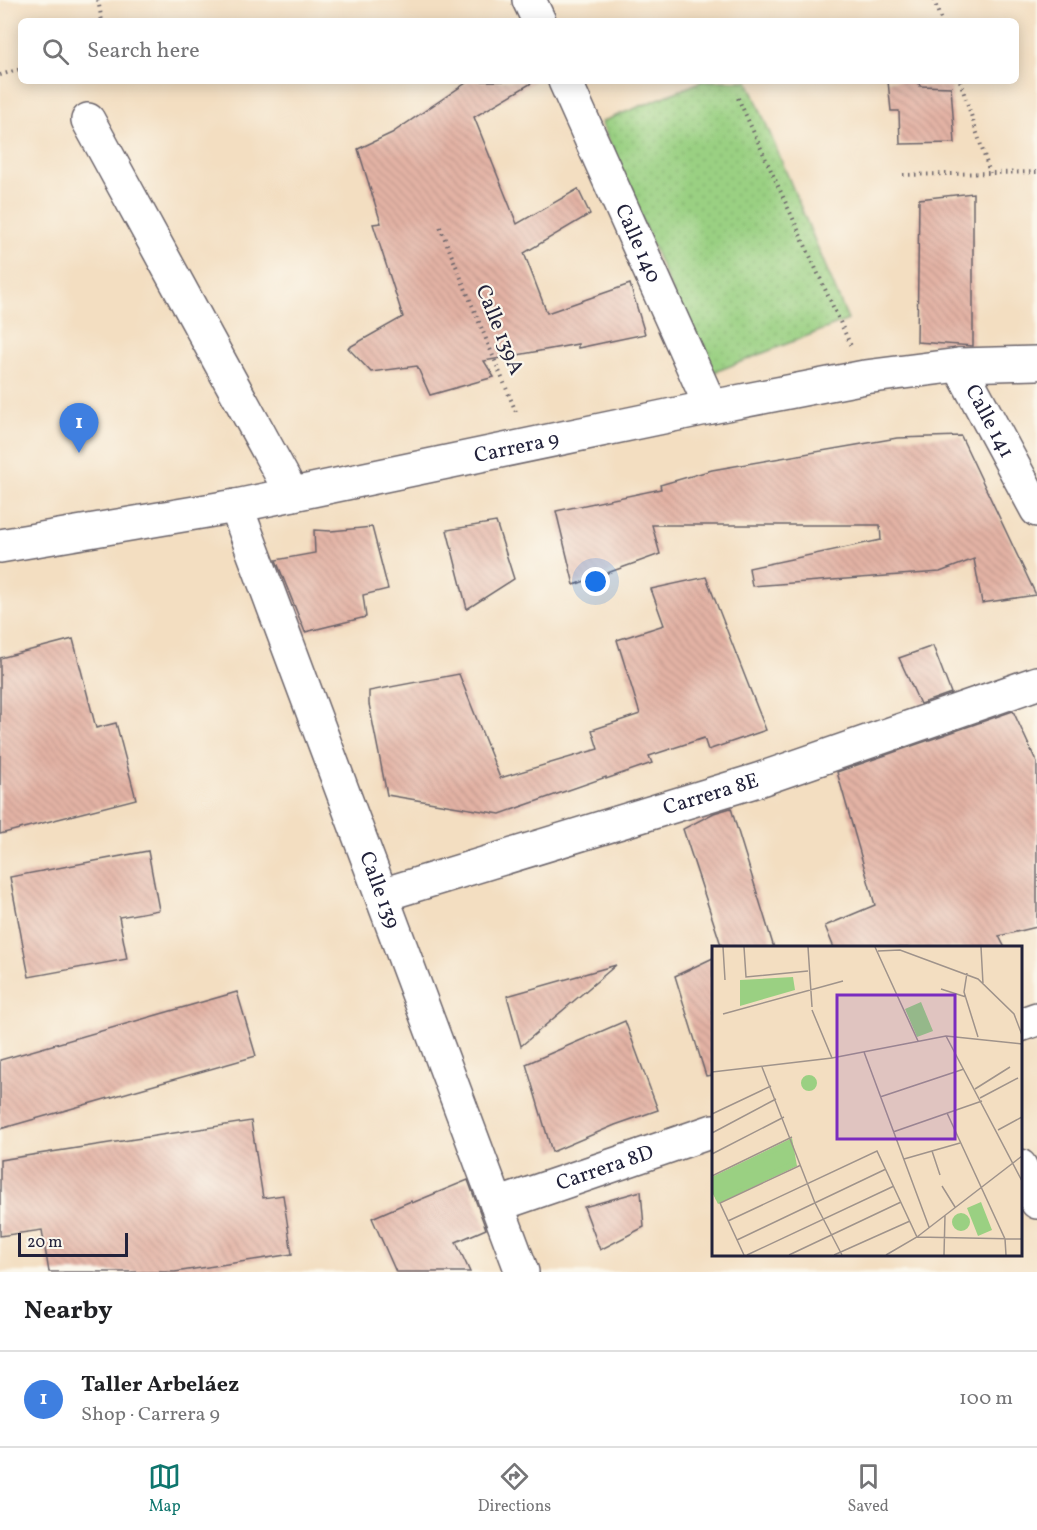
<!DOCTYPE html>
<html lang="en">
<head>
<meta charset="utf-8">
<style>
	:root { --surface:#fff; --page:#f6f6f6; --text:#202124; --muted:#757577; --line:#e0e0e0; --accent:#0f766e }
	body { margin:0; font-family:Vollkorn,serif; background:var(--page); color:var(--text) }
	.scale { position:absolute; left:18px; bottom:15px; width:110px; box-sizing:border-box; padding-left:6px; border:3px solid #22223b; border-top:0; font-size:16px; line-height:21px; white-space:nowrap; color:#22223b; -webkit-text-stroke:4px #fbf7ec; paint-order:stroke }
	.you { position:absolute; left:596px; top:582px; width:21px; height:21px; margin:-15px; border:4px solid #fff; border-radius:50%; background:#1a73e8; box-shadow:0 0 0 9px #1a73e833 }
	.badge { display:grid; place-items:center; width:39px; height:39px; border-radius:50%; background:var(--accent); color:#fff; font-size:20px; font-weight:700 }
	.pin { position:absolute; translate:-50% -50px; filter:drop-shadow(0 2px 3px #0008) }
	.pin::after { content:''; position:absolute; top:32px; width:21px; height:18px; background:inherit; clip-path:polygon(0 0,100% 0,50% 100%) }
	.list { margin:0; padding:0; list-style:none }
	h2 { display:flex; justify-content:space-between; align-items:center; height:78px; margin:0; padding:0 24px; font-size:26px }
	h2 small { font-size:20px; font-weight:400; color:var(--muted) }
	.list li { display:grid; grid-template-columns:39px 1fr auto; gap:18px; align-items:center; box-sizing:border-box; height:96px; padding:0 24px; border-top:2px solid var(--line) }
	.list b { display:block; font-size:22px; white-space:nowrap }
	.list p { margin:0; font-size:20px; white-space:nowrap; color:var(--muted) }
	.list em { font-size:20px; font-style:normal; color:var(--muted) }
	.icon { flex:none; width:33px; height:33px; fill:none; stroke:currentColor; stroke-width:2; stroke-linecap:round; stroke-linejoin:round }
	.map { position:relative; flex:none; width:1037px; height:1272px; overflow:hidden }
	.search { position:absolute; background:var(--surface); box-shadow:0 3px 15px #0003; left:18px; right:18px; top:18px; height:66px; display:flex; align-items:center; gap:15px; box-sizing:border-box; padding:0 21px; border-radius:9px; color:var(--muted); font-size:22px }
	.sheet { height:174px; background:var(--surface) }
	nav { display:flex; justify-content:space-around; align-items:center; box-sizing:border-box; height:84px; border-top:2px solid var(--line); background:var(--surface); font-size:16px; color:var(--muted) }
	nav a { display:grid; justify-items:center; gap:3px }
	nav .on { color:var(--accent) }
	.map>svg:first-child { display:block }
	.green { fill:url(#green-dots); stroke:#5e795e; stroke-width:1.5 }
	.building { fill:url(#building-back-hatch) }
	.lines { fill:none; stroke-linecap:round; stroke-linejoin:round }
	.minor-casing { stroke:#6b646a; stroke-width:36 }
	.path { stroke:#6b646a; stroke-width:4; stroke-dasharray:1.5 4.5; stroke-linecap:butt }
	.minor { stroke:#fff; stroke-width:33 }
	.labels { text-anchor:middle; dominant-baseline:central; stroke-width:4.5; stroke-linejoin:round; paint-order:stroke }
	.street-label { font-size:21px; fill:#22223b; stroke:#fbf7ec }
	.inset-road { fill:none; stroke:#9f938b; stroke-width:1.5 }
	.view { fill:#7b2cbf; fill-opacity:0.15; stroke:#7b2cbf; stroke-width:3 }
	.inset-edge { fill:none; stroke:#22223b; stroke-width:3 }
</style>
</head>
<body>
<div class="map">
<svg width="1037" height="1272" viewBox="0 0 1037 1272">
	<defs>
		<pattern id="green-dots" width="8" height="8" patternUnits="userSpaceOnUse" patternTransform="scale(1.5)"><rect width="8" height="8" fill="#9ad082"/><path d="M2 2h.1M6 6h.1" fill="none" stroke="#84b271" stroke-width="1.8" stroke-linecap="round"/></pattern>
		<pattern id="building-back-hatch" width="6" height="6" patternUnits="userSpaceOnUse" patternTransform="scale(1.5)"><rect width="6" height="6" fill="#e3b2a4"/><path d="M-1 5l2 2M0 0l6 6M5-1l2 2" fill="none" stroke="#c2998e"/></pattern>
	</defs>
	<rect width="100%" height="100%" fill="#fbf7ec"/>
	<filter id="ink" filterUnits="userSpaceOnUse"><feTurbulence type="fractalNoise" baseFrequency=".0167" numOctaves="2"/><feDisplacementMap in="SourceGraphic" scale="12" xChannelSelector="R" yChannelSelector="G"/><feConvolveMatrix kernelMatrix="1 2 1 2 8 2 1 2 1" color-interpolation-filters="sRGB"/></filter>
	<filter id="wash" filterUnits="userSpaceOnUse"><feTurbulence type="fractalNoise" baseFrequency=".008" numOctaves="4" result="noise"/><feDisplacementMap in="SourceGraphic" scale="24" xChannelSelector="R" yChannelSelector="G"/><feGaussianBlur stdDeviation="1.35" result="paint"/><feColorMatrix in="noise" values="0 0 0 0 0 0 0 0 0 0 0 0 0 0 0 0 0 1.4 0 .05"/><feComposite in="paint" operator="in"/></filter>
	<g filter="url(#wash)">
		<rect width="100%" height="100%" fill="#f3dec1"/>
		<path class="green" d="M703,81H748L848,320L707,375L601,122Z"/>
		<g id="blocks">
			<g class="building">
				<path d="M469,81H535L474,117L517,224L578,189L590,214L524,253L547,313L630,284L645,334L578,348V344L484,361L494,377L430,395L417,366L371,372L348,348L403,317L373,224L381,223L358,149L392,133Z"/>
				<path d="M888,81H918L920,86L951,87L955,143L900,144L899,111H891Z"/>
				<path d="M973,193V346L917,342L919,199Z"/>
				<path d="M961,436L1036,595L982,603L974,559L940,572L752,586L749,568L881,540L880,525H652L660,554L574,585L556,511L661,489L660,485L712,470L897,438Z"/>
				<path d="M496,522L514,579L467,609L447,530Z"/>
				<path d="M372,527L388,589L363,595L366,617L305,632L276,560L315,553L314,530L331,531Z"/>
				<path d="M706,577L766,730L708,750L704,738L649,756L652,763L606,779V777L500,814L387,795L369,704V691L459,674L500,778L598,749L592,730L640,714L617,640L664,625L651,589Z"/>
				<path d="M73,639L96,728L116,723L136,799L0,834V658Z"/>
				<path d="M933,646L951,693L920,704L899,658Z"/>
				<path d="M1013,711L1037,763V927L999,936L1005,948H834L825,926L875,905L837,772Z"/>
				<path d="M731,808L737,828L774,948H722L683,829L714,813Z"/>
				<path d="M148,851L159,910L119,917L127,959L29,977L10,877Z"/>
				<path d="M713,958V1075L706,1076L675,976Z"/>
				<path d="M616,965L521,1046L507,996Z"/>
				<path d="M237,992L256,1056L0,1129V1060Z"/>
				<path d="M625,1021L658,1110L615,1125L552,1152L526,1064Z"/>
				<path d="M251,1121L263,1198L283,1195L292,1254L175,1272H49L42,1230L0,1236V1160Z"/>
				<path d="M468,1180L486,1229L456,1242L470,1272H396L372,1218L411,1201L412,1203Z"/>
				<path d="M641,1191L644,1227L600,1250L584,1207Z"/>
			</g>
		</g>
	</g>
	<g filter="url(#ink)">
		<use href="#blocks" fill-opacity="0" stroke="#6b646a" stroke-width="1.5"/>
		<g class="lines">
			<g class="minor-casing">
				<g id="minor">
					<path d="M529,0L539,21"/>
					<path id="s1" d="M565,81L711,407"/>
					<path d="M88,120L292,494"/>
					<path id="s2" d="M959,365L1037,510"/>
					<path id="s3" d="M236,506L522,1272"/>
					<path id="s4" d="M0,546L236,506L711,407L865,377L959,365L1037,363"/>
					<path id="s5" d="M382,895L758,780L1037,683"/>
					<path d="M1020,1025L1037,1019"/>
					<path d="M1020,1166L1037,1202"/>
					<path id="s6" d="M497,1205L713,1131"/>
				</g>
			</g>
			<g class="path">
				<path d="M98,0L102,21"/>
				<path d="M934,0L941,21"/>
				<path d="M0,75L21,69"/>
				<path d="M960,81L990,173"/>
				<path d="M738,98L851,346"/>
				<path d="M903,175L1037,172"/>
				<path d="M440,227L516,412"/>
			</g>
			<use href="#minor" class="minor"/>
		</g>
	</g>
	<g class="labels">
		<g class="street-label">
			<text stroke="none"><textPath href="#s1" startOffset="178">Calle 140</textPath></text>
			<text transform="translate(499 330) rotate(68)">Calle 139A</text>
			<text stroke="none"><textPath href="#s2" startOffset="64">Calle 141</textPath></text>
			<text stroke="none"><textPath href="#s4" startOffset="526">Carrera 9</textPath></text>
			<text stroke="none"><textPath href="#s5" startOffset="344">Carrera 8E</textPath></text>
			<text stroke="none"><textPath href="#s3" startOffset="410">Calle 139</textPath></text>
			<text stroke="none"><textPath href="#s6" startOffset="114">Carrera 8D</textPath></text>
		</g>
	</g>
	<g transform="translate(712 946)">
		<rect width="310" height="310" fill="#f3dec1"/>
		<path d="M81,31L83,44L28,60V34ZM209,56L221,85L205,91L193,63ZM80,192L85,220L6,258L0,246V231ZM269,256L280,284L266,290L255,262Z" fill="#9ad082"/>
		<path d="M89 137a8 8 0 1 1 16 0a8 8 0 1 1-16 0ZM75,201L81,215L57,226L50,212ZM34,226L41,227L45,235L4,254L0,243ZM240 276a9 9 0 1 1 18 0a9 9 0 1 1-18 0Z" fill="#9ad082"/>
		<path class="inset-road" d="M11,1L13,34M32,1L34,31L96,25M96,1L100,61M163,1L206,95M269,1L271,38M166,5L188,4L266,33L302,68L310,89M255,27L252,46L266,91M229,43L254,51M100,64L120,112M11,68L131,35M234,90L310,235M152,106L217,281M50,121L103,257L130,309M0,126L120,112L234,90L310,98M263,143L298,121M168,151L252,123M268,152L306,132M235,167L293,293L294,309M0,168L59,140M286,184L310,171M181,186L270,155M0,187L64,153M220,205L228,229M0,208L72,171M192,213L248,197M0,230L80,191M230,240L243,261M16,275L165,205L205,291L310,293M25,294L174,223M32,309L8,257L89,219M35,309L182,240M77,309L189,256M122,309L198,275M174,309L205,291L310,210M232,309L233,269"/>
		<path class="view" d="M125,49H243V193H125Z"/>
		<rect width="310" height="310" class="inset-edge"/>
	</g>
</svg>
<div class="scale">20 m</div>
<div class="you"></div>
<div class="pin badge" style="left:79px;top:453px;background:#3f7fe0">1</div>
<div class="search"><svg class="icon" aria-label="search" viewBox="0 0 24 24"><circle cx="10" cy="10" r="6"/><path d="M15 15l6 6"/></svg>Search here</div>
</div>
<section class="sheet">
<h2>Nearby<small></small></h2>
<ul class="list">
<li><span class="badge" style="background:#3f7fe0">1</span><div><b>Taller Arbeláez</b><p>Shop · Carrera 9</p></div><em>100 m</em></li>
</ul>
</section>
<nav>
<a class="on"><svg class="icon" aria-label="map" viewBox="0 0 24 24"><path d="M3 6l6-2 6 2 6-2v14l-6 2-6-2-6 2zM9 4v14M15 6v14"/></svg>Map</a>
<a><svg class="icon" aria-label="directions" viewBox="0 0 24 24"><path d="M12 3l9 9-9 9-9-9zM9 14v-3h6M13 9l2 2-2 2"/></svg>Directions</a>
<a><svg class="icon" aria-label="saved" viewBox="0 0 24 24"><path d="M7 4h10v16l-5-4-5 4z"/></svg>Saved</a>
</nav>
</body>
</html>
